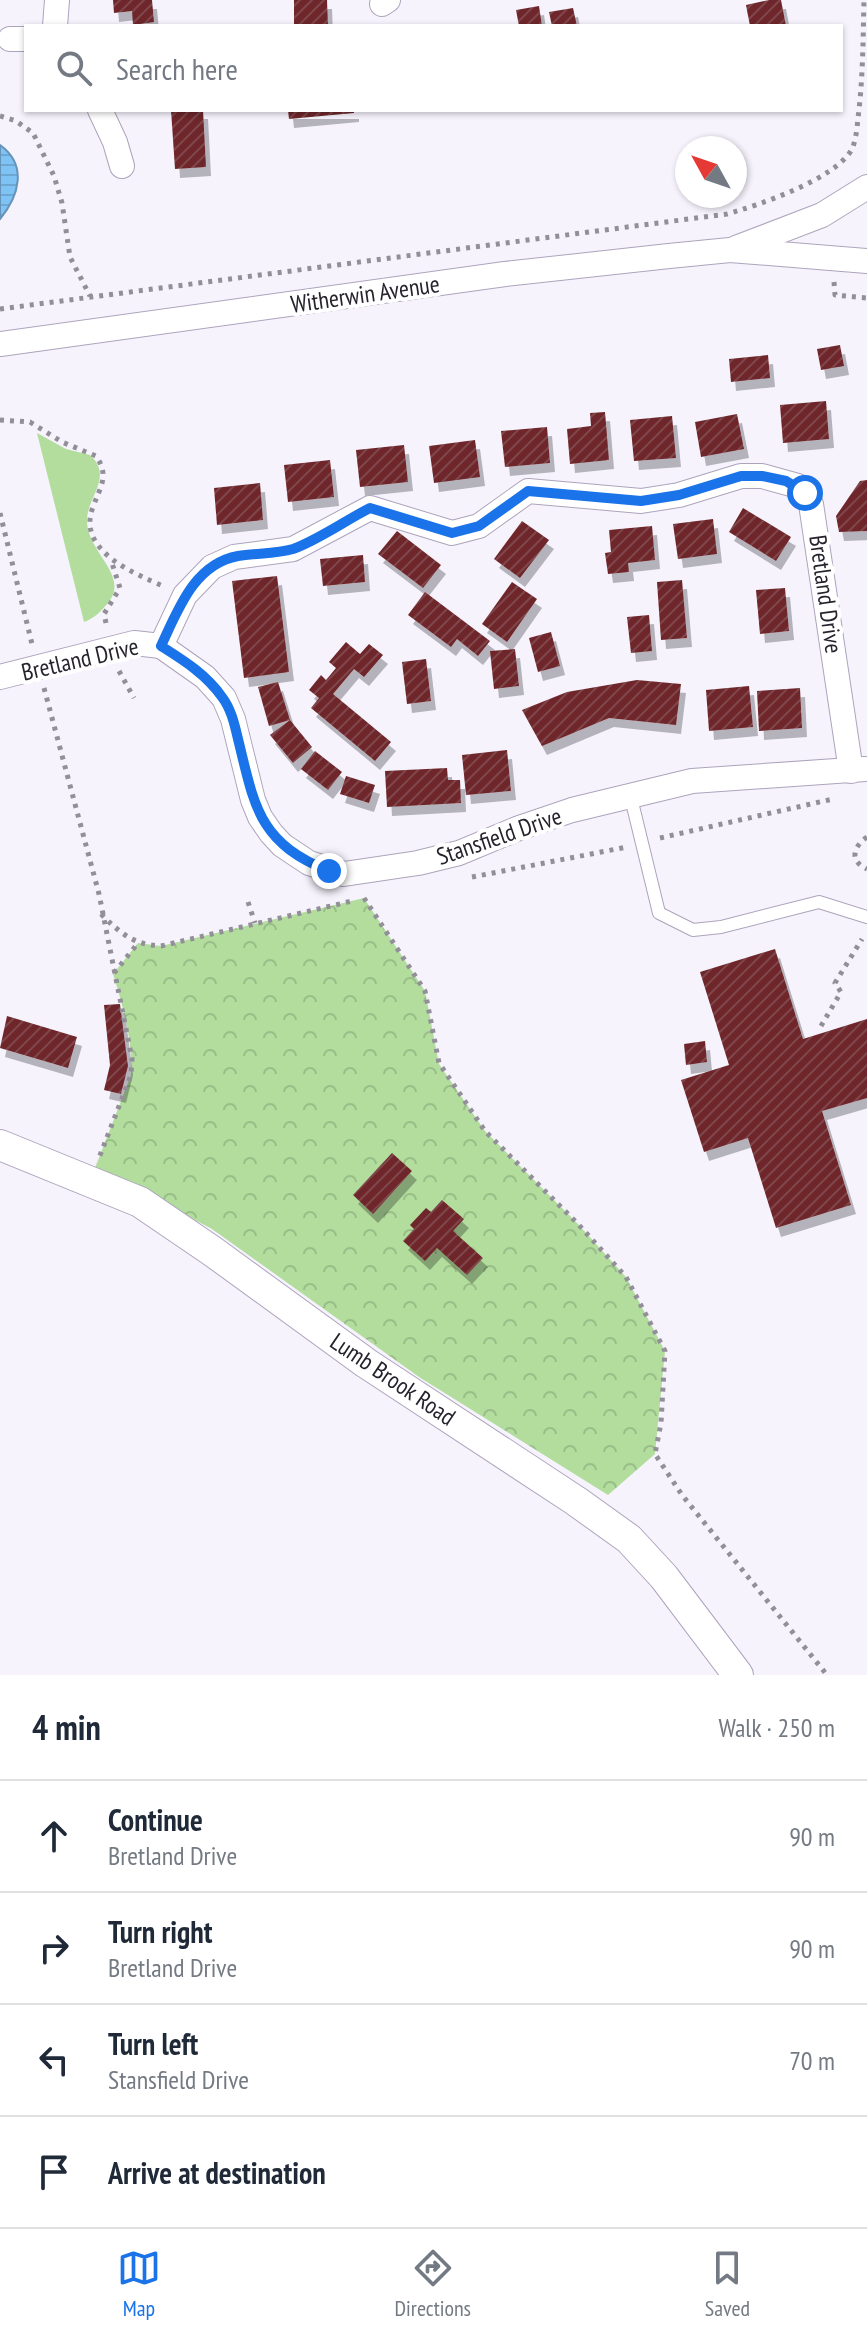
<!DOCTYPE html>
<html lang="en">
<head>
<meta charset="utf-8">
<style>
	:root { --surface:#fff; --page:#f6f6f7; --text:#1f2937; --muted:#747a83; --line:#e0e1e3; --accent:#1a73e8 }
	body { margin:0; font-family:"PT Sans Narrow",sans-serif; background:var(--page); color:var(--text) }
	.compass { position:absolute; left:675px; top:136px; width:72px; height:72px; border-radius:50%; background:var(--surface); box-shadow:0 2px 6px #0004; rotate:310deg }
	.stop { position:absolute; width:24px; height:24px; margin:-18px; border:6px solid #1a73e8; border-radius:50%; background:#fff }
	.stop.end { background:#1a73e8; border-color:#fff; box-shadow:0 2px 8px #0008 }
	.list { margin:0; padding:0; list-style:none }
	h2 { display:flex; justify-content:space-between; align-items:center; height:104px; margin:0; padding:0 32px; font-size:34px }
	h2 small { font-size:26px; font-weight:400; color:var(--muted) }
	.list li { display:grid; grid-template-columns:52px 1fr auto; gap:24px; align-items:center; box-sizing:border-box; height:112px; padding:0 32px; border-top:2px solid var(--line) }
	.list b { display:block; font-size:30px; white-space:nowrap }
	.list p { margin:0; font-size:26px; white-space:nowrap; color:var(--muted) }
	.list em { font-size:26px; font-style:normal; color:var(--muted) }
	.icon { flex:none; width:44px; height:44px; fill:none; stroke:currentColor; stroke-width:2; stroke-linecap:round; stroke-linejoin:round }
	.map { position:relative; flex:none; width:867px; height:1675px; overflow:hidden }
	.search { position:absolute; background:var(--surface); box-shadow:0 2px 6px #0004; left:24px; right:24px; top:24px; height:88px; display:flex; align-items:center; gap:20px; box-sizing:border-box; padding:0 28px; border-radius:0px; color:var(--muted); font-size:30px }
	.sheet { height:552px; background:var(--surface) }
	nav { display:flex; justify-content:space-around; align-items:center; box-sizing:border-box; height:112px; border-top:2px solid var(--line); background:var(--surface); font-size:22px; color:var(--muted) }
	nav a { display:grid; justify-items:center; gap:4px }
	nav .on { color:var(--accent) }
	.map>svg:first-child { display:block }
	.forest { fill:url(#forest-crowns) }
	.park { fill:#b2dd9d }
	.water { fill:url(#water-rules); stroke:#6593b9; stroke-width:2 }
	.building { fill:url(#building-hatch); filter:url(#shadow) }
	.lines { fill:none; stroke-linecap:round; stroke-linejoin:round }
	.service-casing { stroke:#ada4bc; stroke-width:14 }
	.minor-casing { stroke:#ada4bc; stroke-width:26 }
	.tertiary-casing { stroke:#ada4bc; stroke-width:32 }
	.path { stroke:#938f99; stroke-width:5; stroke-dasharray:4 6; stroke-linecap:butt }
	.service { stroke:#fff; stroke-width:12 }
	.minor { stroke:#fff; stroke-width:24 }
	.tertiary { stroke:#fff; stroke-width:30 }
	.route { stroke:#1a73e8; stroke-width:10 }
	.labels { text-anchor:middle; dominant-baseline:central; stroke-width:8; stroke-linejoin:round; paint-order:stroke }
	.street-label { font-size:24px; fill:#27232d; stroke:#fff }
</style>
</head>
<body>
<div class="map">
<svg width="867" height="1675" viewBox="0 0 867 1675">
	<defs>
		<pattern id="forest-crowns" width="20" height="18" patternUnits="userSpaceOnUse" patternTransform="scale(2)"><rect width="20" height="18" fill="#b2dd9d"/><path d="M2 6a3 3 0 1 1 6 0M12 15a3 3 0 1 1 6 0" fill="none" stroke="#99bd88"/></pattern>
		<pattern id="water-rules" width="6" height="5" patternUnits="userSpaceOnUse" patternTransform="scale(2)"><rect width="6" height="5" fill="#7fc3f5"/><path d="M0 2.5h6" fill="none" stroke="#6ea7d2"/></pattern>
		<pattern id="building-hatch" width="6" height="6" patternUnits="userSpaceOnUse" patternTransform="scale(2)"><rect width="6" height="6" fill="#6e282c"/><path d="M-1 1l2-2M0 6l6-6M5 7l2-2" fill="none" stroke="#7e464a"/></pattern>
		<filter id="shadow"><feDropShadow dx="5" dy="9" stdDeviation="0" flood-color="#0004"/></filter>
	</defs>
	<rect width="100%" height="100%" fill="#f6f3fd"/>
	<path class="forest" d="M364,898L425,991L439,1064L485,1131L578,1224L626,1277L665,1351L655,1454L608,1495L419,1377L212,1229L95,1168L131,1075C133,1041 123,1006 113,974L138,943L161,946Z"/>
	<path class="park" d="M37,433L66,449L90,455C113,476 89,495 87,518C85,552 131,574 108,603C100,612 95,618 84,622Z"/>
	<path class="water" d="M0,145C28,165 19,196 0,219Z"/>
	<g class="building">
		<path d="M113,0H152L154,22L133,25L132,11L114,13Z"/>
		<path d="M294,0H327L328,26H294Z"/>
		<path d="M769,0H781L786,26H750L746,5Z"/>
		<path d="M539,6L542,26H519L516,10Z"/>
		<path d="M573,8L577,26H552L549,12Z"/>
		<path d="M171,110H203L206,167L175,169Z"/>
		<path d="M288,110H354V113L289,119Z"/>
		<path d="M840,345L844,366L821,370L817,349Z"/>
		<path d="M768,355L770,378L731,382L729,359Z"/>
		<path d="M826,401L829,439L783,443L780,405Z"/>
		<path d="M605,412L609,460L570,464L567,429L591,426L590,413Z"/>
		<path d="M737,414L744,449L701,457L695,422Z"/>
		<path d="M672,416L676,458L634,461L630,420Z"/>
		<path d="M547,427L550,463L505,467L501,431Z"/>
		<path d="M475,440L480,477L434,483L429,446Z"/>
		<path d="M404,445L408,482L360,487L356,450Z"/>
		<path d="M330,460L334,497L288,502L284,465Z"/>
		<path d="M867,480V531L839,532L836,516L860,481Z"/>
		<path d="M260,483L263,520L217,525L214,488Z"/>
		<path d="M743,508L791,537L776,561L729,532Z"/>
		<path d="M713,519L717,554L678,559L673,524Z"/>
		<path d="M522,521L549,540L520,578L494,559Z"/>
		<path d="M652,526L655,560L628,563L629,572L608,574L605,553L611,552L609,530Z"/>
		<path d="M397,531L441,565L423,588L378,554Z"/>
		<path d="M363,555L365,582L323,586L320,559Z"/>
		<path d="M277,576L289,672L244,678L232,581Z"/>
		<path d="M682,580L687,638L661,640L657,582Z"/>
		<path d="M512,582L537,599L507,642L482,624Z"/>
		<path d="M785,588L789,631L760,634L756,590Z"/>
		<path d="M425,592L490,641L478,656L457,639L451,647L408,615Z"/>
		<path d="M649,615L652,651L631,653L627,617Z"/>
		<path d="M551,632L560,666L538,672L529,638Z"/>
		<path d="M346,642L360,654L369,644L383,655L364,677L354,669L333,694L391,742L375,761L311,708L319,698L309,690L321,675L326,680L336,668L329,662Z"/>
		<path d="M515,649L519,686L494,689L490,651Z"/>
		<path d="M426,659L431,701L407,704L402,662Z"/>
		<path d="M637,680L681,684L676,725L609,718L542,746L522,710L567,692Z"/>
		<path d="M278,682L290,720L269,726L258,687Z"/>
		<path d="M749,686L753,727L709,731L706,690Z"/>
		<path d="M800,688L802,728L759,731L757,691Z"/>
		<path d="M290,720L312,747L293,763L270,735Z"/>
		<path d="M507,750L511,791L466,795L462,755Z"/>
		<path d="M315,751L342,772L328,790L301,769Z"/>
		<path d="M447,768L448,780H460L461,803L387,807L385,771Z"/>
		<path d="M346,776L375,785L369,803L340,794Z"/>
		<path d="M775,949L803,1039L867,1019V1098L822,1111L851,1205L776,1228L748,1138L704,1152L681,1080L729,1065L700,972Z"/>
		<path d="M120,1004L128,1066L121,1094L104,1090L110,1065L104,1005Z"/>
		<path d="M7,1016L77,1037L68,1068L0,1048Z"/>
		<path d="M705,1041L707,1062L686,1065L684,1044Z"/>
		<path d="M392,1153L412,1171L373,1214L353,1195Z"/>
		<path d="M442,1200L464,1219L453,1231L483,1258L467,1275L437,1248L425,1261L403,1241L414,1229L410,1225L426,1208L431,1212Z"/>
	</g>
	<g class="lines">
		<g class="service-casing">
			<path id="service" d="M630,794L659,913L693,930L721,927L819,902L867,917"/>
		</g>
		<g class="minor-casing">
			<g id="minor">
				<path d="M382,4L388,0"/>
				<path d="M55,26L57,0"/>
				<path d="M10,39H26"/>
				<path d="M100,110L115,142L122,166"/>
				<path d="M736,248L822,215L867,187"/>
				<path d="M0,344L505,274L669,256L730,250L867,261"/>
				<path d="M161,646L205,677L224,698L233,719L253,800L260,817L271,833L282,845L309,863L344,874L418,863L459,853L519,828L572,810L692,781L865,769"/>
				<path d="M0,677L134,643L161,646L185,595L212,567L234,557L293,549L370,508L452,533L479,526L528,491L641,501L679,495L741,476H762L798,486L811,504L851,771"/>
			</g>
		</g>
		<g class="tertiary-casing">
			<path id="tertiary" d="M0,1145L140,1202L212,1251L366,1363L576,1501L629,1539L664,1577L738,1675"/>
		</g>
		<g class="path">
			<path d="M0,116L16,121L33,133L54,176L62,203L70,257L90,296"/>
			<path d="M834,282L835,295L867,298"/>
			<path d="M0,309L727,214C759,205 836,179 852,149C856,140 857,128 858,118C863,79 863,40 864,0"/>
			<path d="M0,420L30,422L62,442L96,456C110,476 100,487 93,507C76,550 133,573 163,586"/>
			<path d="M0,513L32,644"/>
			<path d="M106,623L104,614L120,588L111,560"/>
			<path d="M119,671L134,698"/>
			<path d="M44,688L99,894L132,1059L131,1075L99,1158"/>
			<path d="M867,837C853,847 849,861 867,869"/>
			<path d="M660,838L833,799"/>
			<path d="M472,877L627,847"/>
			<path d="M364,898L425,991L439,1063L485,1131L578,1224L626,1277L665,1351L661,1423L655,1454L682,1495L827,1675"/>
			<path d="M248,902L255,923"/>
			<path d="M101,914C120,933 134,945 161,946L352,901"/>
			<path d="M114,973L138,943"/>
			<path d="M821,1026L841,992L835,983L862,939"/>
		</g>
		<use href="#service" class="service"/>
		<use href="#minor" class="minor"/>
		<use href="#tertiary" class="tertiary"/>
	</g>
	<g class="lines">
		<path class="route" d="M329,871C260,843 255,809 239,743C235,727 232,710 222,697C206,674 183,660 161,646C178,610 194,564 238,556C256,553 276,554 293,549C318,540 346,520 370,508L452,533L479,526L528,491L641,501L679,495L741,476H762L786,481L805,493"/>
	</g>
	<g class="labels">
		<g class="street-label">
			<text transform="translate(365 294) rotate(-8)">Witherwin Avenue</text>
			<text transform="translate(826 594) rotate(82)">Bretland Drive</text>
			<text transform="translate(80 659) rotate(-13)">Bretland Drive</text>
			<text transform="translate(499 836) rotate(-19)">Stansfield Drive</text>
			<text transform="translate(393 1379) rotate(34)">Lumb Brook Road</text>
		</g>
	</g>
</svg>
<svg class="compass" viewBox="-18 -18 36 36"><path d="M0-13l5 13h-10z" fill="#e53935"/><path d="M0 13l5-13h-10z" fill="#747a83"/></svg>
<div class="stop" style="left:805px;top:493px"></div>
<div class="stop end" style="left:329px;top:871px"></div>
<div class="search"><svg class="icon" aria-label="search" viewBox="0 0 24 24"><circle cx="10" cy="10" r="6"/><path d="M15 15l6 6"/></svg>Search here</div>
</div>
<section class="sheet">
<h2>4 min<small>Walk · 250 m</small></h2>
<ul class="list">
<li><svg class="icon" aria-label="ahead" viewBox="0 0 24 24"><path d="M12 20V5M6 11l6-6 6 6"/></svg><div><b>Continue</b><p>Bretland Drive</p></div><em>90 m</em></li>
<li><svg class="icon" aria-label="right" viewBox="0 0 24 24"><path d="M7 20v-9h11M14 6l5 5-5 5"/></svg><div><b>Turn right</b><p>Bretland Drive</p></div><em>90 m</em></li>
<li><svg class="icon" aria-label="left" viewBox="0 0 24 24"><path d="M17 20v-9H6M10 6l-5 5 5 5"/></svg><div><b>Turn left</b><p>Stansfield Drive</p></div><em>70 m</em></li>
<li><svg class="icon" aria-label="arrive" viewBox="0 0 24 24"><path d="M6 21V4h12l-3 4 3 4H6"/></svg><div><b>Arrive at destination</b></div></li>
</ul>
</section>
<nav>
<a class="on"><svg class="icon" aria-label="map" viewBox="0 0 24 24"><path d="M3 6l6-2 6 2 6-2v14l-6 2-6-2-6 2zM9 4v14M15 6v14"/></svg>Map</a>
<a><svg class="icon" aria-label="directions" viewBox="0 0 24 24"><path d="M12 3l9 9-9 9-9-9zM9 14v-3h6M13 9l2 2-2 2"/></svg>Directions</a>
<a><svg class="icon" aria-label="saved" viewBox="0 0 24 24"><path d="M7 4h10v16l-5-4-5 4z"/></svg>Saved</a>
</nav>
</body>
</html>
